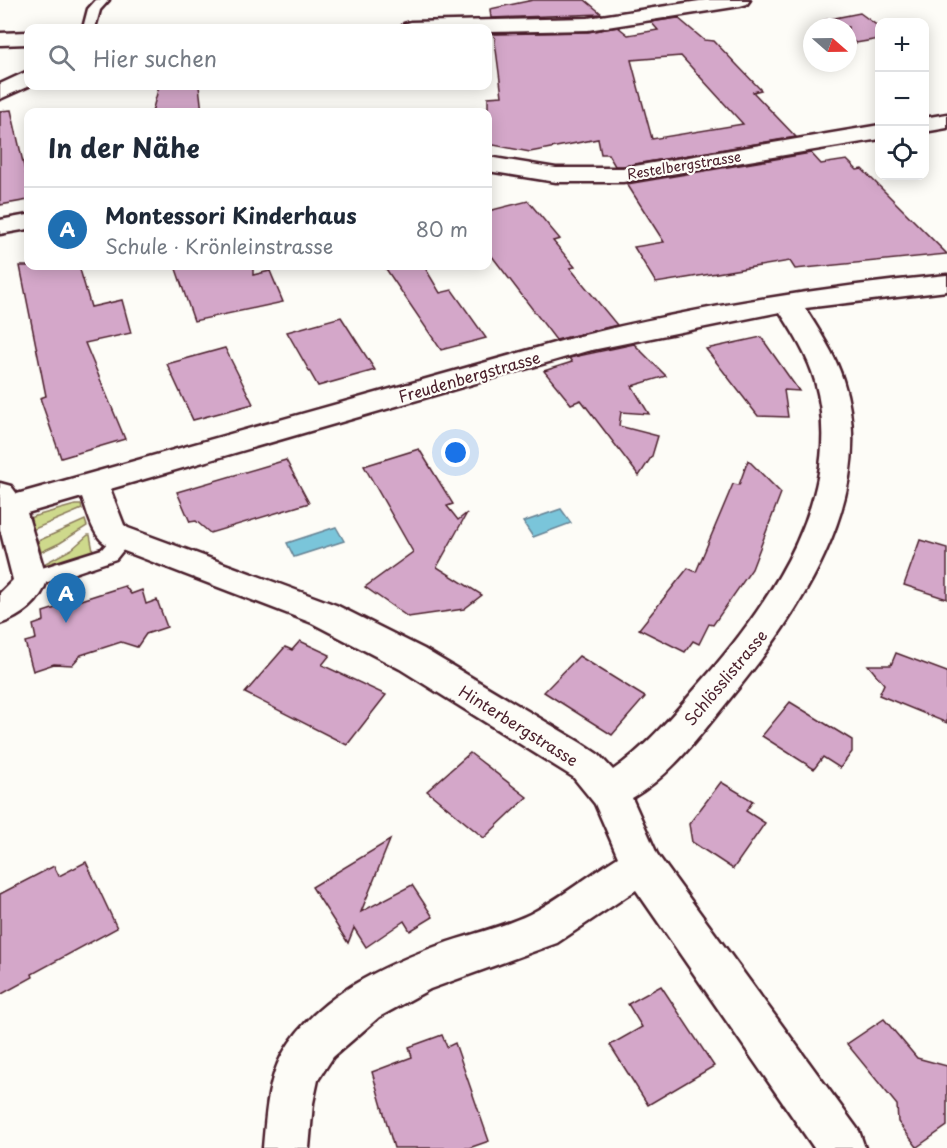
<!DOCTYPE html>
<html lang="de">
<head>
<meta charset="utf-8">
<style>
	:root { --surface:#fff; --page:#f2f2f3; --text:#1f2937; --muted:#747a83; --line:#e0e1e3; --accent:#1f6fb2 }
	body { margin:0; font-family:"Playpen Sans",sans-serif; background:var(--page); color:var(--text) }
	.controls { position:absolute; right:18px; top:18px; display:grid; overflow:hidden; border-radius:12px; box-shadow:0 3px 15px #0003 }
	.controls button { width:54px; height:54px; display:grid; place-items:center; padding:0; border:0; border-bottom:2px solid var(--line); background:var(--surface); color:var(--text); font:30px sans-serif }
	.compass { position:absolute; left:803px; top:18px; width:54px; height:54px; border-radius:50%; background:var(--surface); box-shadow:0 3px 15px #0003; rotate:110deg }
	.you { position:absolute; left:456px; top:453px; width:21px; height:21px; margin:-15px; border:4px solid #fff; border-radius:50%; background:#1a73e8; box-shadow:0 0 0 9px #1a73e833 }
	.badge { display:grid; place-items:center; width:39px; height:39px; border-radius:50%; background:var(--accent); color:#fff; font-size:20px; font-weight:700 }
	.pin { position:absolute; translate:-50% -50px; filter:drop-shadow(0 2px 3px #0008) }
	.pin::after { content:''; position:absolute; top:32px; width:21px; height:18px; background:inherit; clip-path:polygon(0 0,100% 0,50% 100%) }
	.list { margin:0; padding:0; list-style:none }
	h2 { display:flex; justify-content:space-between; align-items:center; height:78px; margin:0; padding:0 24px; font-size:26px }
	h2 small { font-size:20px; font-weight:400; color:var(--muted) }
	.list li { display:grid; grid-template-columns:39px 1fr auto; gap:18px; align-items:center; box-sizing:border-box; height:84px; padding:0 24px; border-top:2px solid var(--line) }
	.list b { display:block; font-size:22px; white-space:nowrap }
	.list p { margin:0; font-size:20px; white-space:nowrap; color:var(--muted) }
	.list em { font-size:20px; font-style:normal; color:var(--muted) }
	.icon { flex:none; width:33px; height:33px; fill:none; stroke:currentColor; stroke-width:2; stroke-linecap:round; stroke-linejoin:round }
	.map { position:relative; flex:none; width:947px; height:1148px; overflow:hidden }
	.search { position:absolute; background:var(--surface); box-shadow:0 3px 15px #0003; left:24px; top:24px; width:468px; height:66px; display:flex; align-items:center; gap:15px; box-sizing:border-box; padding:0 21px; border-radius:12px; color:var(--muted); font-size:22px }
	.panel { position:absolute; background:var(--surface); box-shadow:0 3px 15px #0003; left:24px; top:108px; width:468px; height:162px; border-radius:12px }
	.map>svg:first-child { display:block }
	.green { fill:#ced98c; stroke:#8c7c5c; stroke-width:1.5 }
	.water { fill:#7ac5da; stroke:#678394; stroke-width:1.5 }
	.building { fill:#d4a7c9; stroke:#4a1f2b; stroke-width:1.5; fill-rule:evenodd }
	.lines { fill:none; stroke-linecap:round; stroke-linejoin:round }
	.lane-casing { stroke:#4a1f2b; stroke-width:5 }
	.street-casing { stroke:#4a1f2b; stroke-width:5 }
	.lane { fill:#fdfcf7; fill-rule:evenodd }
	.street { fill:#fdfcf7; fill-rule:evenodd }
	.labels { text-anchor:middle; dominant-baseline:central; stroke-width:4.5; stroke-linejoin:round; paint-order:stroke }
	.far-street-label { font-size:14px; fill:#4a1f2b; stroke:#fdfcf7 }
	.street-label { font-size:16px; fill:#4a1f2b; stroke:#fdfcf7 }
</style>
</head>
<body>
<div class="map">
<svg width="947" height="1148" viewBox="0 0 947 1148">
	<rect width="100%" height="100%" fill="#fdfcf7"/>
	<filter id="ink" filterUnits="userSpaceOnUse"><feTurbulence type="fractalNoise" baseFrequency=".0167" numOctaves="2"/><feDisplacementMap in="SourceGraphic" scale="12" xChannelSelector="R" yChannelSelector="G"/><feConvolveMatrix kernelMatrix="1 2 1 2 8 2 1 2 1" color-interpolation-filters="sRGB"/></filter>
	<g filter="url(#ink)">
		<g class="green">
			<path d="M75,505H81L82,509L32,530L30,519L32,517Z"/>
			<path d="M85,520L87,526L60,543L41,552L38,541Z"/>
			<path d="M88,535H90L93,551L49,565H42L72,549Z"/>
		</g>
		<g class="water">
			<path d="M561,509L571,523L533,537L523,522Z"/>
			<path d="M336,527L344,541L294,557L287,543Z"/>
		</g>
		<g class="building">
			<path d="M533,0H585L602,14L491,18L490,9Z"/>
			<path d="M860,13L879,27V39L856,43L848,37V27H835L825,20Z"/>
			<path d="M678,18L704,40L714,41L761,90L753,92L796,137L623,166H615L608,154H601L598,139L530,152L488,144V97L502,96L494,34L588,32L618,27L628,35L658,30L651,22ZM681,56L743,124L652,139L631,60Z"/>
			<path d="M159,86H199L202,112H152Z"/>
			<path d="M11,110L28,184V200L0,205V111Z"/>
			<path d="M811,153L821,164L847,160L857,170L862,169L947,254L795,269L790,261L656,283L634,247L664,242L627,184Z"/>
			<path d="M528,201L560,239L553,241L575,267L570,268L617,325L556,340L488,251V211Z"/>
			<path d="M20,266H79L91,307L122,300L131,333L85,343L125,439L61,458L40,398L46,396Z"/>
			<path d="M175,266H253V275L270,271L283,302L194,321Z"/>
			<path d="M384,266H424L440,293L452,290L486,338L441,350Z"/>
			<path d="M341,317L375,370L318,386L287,332Z"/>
			<path d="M761,337L799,391L784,390L788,417L758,416L706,349Z"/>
			<path d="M634,344L666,376L632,386L649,414L621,412L619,426L658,436L652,456L639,476L581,400L571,404L544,371L572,362L569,358Z"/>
			<path d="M225,348L253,404L193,420L167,364Z"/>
			<path d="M419,449L453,504L447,506L458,520L467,513L437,567L482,595L464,609L408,617L365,587L413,552L364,466Z"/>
			<path d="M286,460L309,503L210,533L196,521L190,522L177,492Z"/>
			<path d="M748,460L781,493L752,569L713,625L709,624L699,644L693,641L685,652L639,629L688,568L696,572L733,484L739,485Z"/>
			<path d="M920,540L947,548V599L904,585Z"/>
			<path d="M125,586L131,594L142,590L146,604L157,600L167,627L146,634L137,647L121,642L81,655L72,665L54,664L33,671L25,642L36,639L33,625L44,621L43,612Z"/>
			<path d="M300,641L330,655L322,665L386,695L347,745L245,693L285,647L292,650Z"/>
			<path d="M896,653L947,672V723L879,695L884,684L868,665H891Z"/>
			<path d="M579,656L645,697L612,735L544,692Z"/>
			<path d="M790,702L852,740V752L840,768L823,757L814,769L762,736Z"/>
			<path d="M470,753L527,797L484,838L427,791Z"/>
			<path d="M721,782L753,801L746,811L765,823L733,869L692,842L689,824Z"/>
			<path d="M390,840L361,912L412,885L433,917L410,931L404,921L366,947L354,928L348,943L312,887Z"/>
			<path d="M86,862L117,928L32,974L33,977L0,995V894L54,866L59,876Z"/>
			<path d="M661,986L714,1066L648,1105L610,1045L642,1027L628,1004Z"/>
			<path d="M884,1019L917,1058L947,1066V1126L917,1147L898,1122L897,1105L847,1044Z"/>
			<path d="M442,1035L447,1047L455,1043L489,1141L469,1148H394L372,1072L412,1057L409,1047Z"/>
		</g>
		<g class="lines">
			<g class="lane-casing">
				<g id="lane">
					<path d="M96,0H109L100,10L95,28H83L88,9Z"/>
					<path d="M122,532L129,534L132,539L116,559L30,588L23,586L19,580L23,574L102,549L115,534Z"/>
				</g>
			</g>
			<g class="street-casing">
				<g id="street">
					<path d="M706,0H750L747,4L740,6L588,30L488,32V28H401L404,24L411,22L588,18Z"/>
					<path d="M28,32V44L0,45V33Z"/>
					<path d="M28,71L29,86L0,99V84Z"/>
					<path d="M947,114V128L924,132V118Z"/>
					<path d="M880,125V139L623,182H556L488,171V157L556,168H623Z"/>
					<path d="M28,215V229L0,234V220Z"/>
					<path d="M947,275V291L805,308C819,331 835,354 843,380C880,496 798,616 728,701C700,735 671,776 632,798L657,854L859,1131L865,1148H814L636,890L557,943L430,989L379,1017L333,1057L318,1080L313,1103L309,1148H263C266,1117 267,1083 282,1055C315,995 387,964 448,942C475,933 505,926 530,914C561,898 589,875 618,857L595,804L573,777L400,669L312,623L106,544C92,535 88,513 82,497L27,513L47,580C41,602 21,617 0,624V593L13,580L0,529V483L11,486L17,494L572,338C695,307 821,287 947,275ZM780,312C794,334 808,356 815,381C846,492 773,600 703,680C675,712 648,746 613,770L599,755L581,743L424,649L336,605L128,528L124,525L110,489L587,351Z"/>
				</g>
			</g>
			<use href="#lane" class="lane"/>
			<use href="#street" class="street"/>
		</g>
	</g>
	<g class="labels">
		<g class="far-street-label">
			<text transform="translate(684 165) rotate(-9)">Restelbergstrasse</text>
		</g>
		<g class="street-label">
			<text transform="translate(469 376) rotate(-16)">Freudenbergstrasse</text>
			<text transform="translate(725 677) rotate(-50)">Schlösslistrasse</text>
			<text transform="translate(519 725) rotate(32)">Hinterbergstrasse</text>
		</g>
	</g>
</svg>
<div class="controls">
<button>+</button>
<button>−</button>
<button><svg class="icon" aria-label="locate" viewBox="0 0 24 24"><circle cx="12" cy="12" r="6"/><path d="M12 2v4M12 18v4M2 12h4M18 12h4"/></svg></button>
</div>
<svg class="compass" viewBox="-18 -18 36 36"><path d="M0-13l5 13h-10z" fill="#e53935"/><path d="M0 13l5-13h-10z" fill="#747a83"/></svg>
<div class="you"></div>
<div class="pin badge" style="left:66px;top:623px">A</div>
<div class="search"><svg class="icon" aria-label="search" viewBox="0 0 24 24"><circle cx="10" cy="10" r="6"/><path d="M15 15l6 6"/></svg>Hier suchen</div>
<section class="panel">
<h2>In der Nähe<small></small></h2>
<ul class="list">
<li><span class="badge">A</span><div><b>Montessori Kinderhaus</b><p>Schule · Krönleinstrasse</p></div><em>80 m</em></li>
</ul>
</section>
</div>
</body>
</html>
